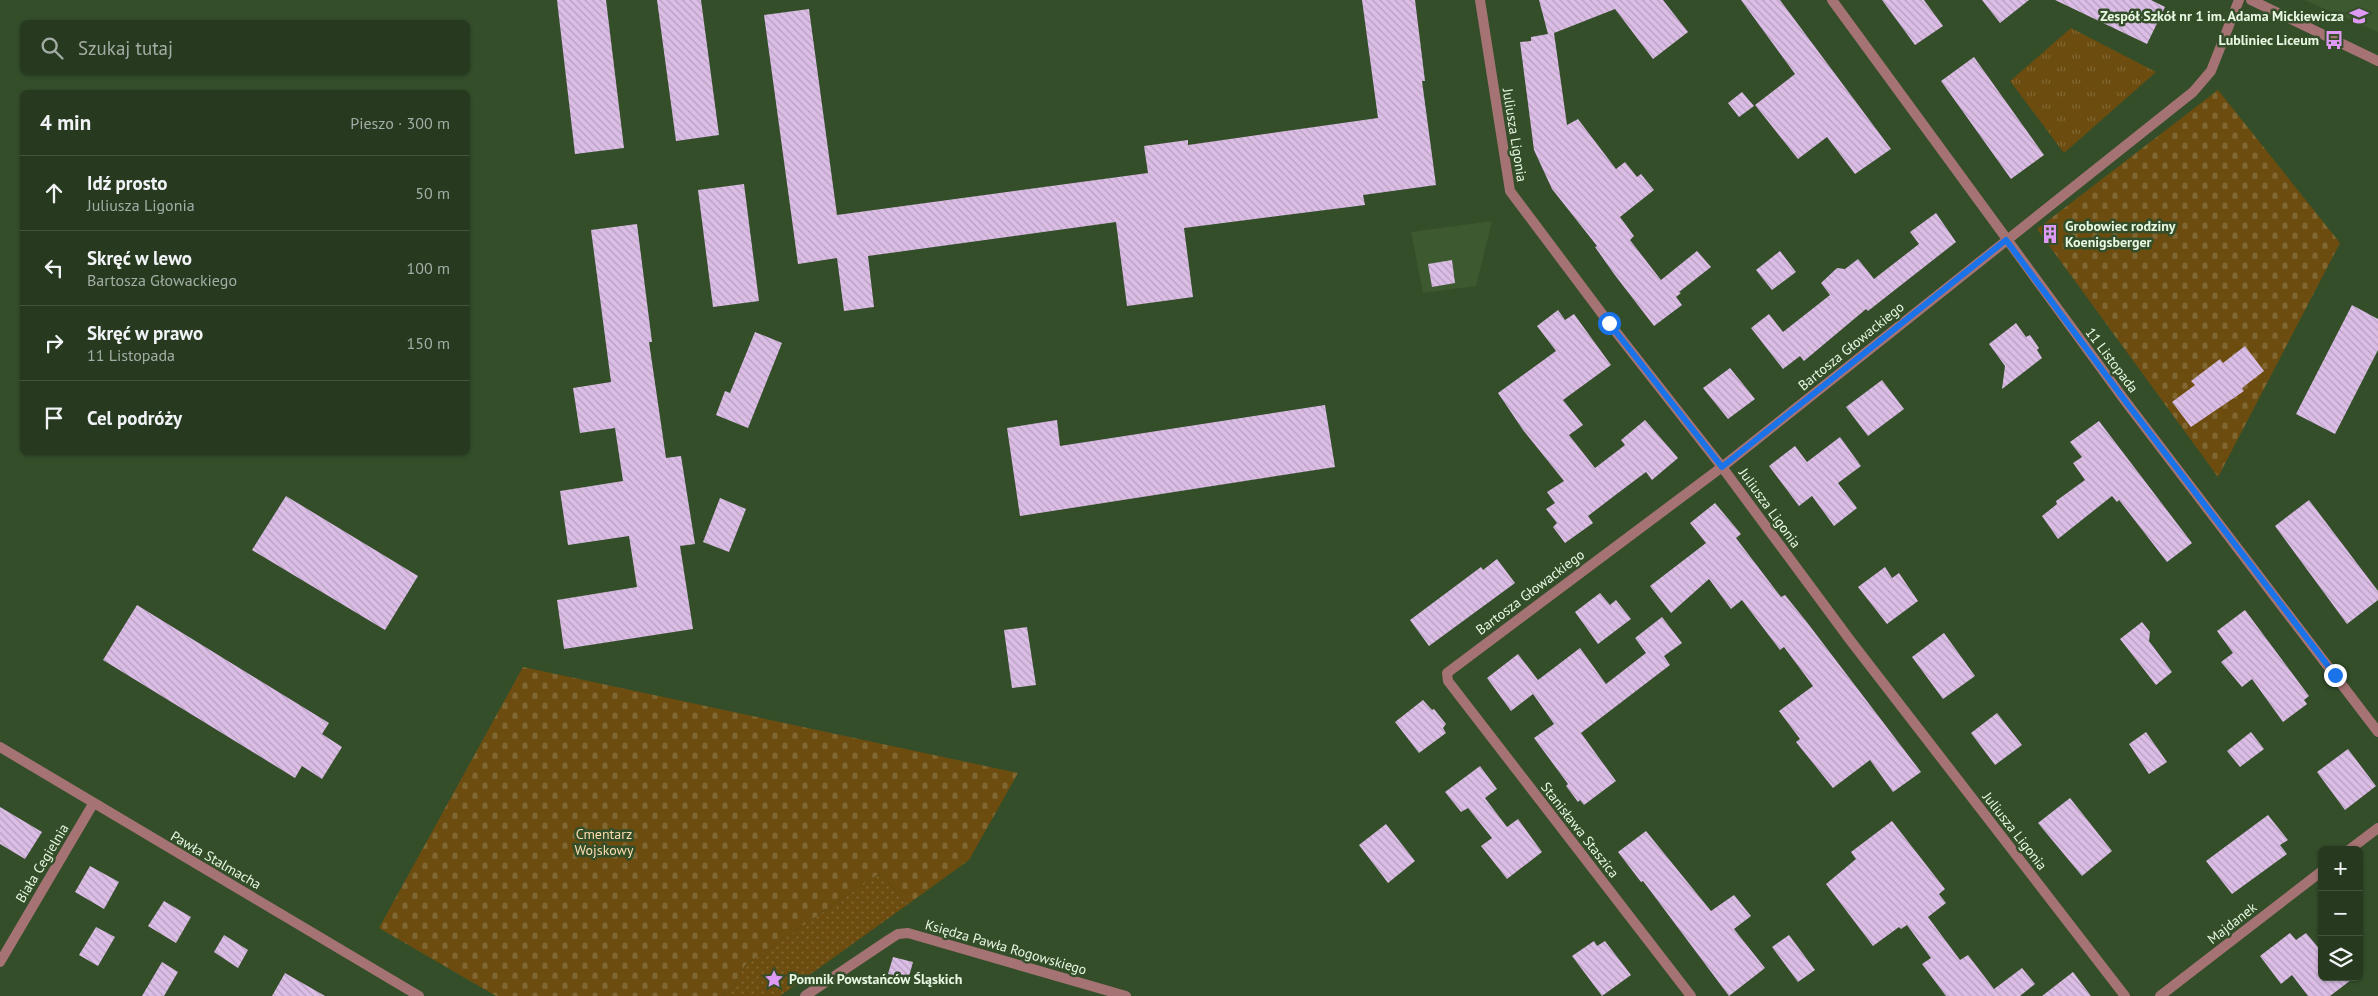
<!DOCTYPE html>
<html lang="pl">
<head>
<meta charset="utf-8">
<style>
	:root { --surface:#273a20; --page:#33452d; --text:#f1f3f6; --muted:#a4ada5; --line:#43543e }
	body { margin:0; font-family:"PT Sans",sans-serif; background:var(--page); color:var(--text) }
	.controls { position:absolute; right:15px; bottom:15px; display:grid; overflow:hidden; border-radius:8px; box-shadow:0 1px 4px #0004 }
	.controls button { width:45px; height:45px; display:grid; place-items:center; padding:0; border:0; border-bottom:1px solid var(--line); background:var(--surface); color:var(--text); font:25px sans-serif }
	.stop { position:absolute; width:15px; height:15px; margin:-11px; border:4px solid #1a73e8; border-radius:50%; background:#fff }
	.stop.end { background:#1a73e8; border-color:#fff; box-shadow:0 1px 5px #0008 }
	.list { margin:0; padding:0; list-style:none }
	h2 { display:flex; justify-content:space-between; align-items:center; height:65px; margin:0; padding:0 20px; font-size:21px }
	h2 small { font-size:16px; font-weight:400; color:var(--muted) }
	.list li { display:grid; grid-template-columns:32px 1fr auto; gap:15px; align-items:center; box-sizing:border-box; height:75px; padding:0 20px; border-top:1px solid var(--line) }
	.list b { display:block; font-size:19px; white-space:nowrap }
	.list p { margin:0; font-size:16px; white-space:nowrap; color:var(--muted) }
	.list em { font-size:16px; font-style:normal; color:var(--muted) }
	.icon { flex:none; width:28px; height:28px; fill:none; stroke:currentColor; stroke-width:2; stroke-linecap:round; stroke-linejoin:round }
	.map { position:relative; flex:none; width:2378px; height:996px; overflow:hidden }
	.search { position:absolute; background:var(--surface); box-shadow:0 1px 4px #0004; left:20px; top:20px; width:450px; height:55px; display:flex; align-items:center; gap:12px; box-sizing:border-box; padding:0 18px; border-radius:8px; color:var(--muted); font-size:19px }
	.panel { position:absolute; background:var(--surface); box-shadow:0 1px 4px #0004; left:20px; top:90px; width:450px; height:365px; border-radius:8px }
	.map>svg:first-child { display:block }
	.built { fill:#3c5930 }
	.grass { fill:url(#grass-dots) }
	.cemetery { fill:url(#cemetery-stones) }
	.park { fill:url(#park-tufts) }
	.building { fill:url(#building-back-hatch) }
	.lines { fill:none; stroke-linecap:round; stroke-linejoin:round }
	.minor { stroke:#a67374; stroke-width:10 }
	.tertiary { stroke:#a67374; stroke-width:10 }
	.route { stroke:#1a73e8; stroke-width:6 }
	.labels { text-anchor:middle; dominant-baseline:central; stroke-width:5; stroke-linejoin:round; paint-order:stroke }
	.poi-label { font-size:14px; font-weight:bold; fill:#e9f8e3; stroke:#344e2a; text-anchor:end }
	.street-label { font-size:14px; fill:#e9f8e3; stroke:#344e2a }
	.park-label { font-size:14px; fill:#fdddae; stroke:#344e2a }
</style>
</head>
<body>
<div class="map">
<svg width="2378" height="996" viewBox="0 0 2378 996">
	<defs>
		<pattern id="grass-dots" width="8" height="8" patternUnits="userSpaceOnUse" patternTransform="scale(1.25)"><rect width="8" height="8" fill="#6c4c0f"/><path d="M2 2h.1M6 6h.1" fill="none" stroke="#816732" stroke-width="1.8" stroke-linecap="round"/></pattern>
		<pattern id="cemetery-stones" width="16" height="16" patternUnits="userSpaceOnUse" patternTransform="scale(1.25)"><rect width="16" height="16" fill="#6c4c0f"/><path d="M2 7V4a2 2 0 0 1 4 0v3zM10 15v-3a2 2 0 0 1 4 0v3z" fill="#816732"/></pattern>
		<pattern id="park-tufts" width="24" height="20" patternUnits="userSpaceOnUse" patternTransform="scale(1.25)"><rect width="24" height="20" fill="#6c4c0f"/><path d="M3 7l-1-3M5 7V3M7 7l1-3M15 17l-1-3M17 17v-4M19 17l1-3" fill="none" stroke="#816732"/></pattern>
		<pattern id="building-back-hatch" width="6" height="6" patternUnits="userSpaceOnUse" patternTransform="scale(1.25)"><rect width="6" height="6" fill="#dbbde6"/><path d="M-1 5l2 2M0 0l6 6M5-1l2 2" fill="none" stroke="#b6a0be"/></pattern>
	</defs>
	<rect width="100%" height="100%" fill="#344e2a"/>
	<g class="built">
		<path d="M2304,0H2378V32Z"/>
		<path d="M1492,221L1476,286L1423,293L1411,232Z"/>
	</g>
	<path class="grass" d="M880,873L907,905L780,996H723L732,990L745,965Z"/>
	<g class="cemetery">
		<path d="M2218,90L2340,243L2218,477L2037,229Z"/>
		<path d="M523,667L1018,773L969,860L907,905L880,873L745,965L732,990L723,996H496L379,928Z"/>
	</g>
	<path class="park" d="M2071,28L2156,72L2064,153L2010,81Z"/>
	<g class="building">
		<path d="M557,0H606L624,148L575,154Z"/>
		<path d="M657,0H701L719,135L676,141Z"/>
		<path d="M1362,0H1415L1425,81H1422L1436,185L1363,195L1365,205L1184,228L1193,297L1127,306L1116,222L868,256L874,307L844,311L837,258L798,264L764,15L809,9L837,215L1148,173L1144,146L1188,140V145L1378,118Z"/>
		<path d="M1539,0H1663L1688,32L1653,59L1615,9L1554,33L1567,125L1578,119L1616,169L1625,162L1637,177L1641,174L1654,190L1620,217L1634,236L1630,240L1661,280L1697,251L1711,267L1679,292L1681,293L1676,297L1682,305L1654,326L1614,274L1595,247L1597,246L1552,189L1534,150L1520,42L1531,41V37L1548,34Z"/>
		<path d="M1741,0H1780L1891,149L1855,174L1827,137L1798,159L1755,105L1795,74Z"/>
		<path d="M1882,0H1924L1943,26L1915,45Z"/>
		<path d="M1982,0H2029L2000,23Z"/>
		<path d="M2055,0H2151L2165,7L2147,44Z"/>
		<path d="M1974,57L2044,155L2011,179L1941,81Z"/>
		<path d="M1742,92L1754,106L1739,117L1728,103Z"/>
		<path d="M744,184L759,301L713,307L698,190Z"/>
		<path d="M1936,213L1956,242L1868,311L1866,309L1804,361L1800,356L1783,369L1751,328L1769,314L1783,332L1830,295L1821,283L1837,268L1845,269L1858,259L1874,279L1919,244L1910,232Z"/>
		<path d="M637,224L652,342H649L666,458L681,456L695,544L680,546L693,629L564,649L557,600L637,587L629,536L568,545L560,491L623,481L615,428L580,433L573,388L611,382L591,230Z"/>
		<path d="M1780,251L1796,272L1772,290L1756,270Z"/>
		<path d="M1452,260L1455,283L1432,287L1428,264Z"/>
		<path d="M2352,305L2378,319V350L2335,434L2296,414Z"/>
		<path d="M1558,310L1565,320L1574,314L1611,365L1563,400L1583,425L1569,435L1595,468L1625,445L1621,440L1645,420L1678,458L1652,480L1646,472L1618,493L1588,516L1593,523L1565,543L1553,527L1557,523L1546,509L1555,503L1547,492L1564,481L1523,430L1498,393L1556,351L1537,326Z"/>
		<path d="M2016,323L2026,337L2030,335L2039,348L2037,350L2042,358L2002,389L2005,366L1989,344Z"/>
		<path d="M755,332L782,343L748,428L716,415L725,391L730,393Z"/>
		<path d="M2245,346L2264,371L2242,388L2244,391L2191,427L2172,402L2195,385L2191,381L2220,359L2223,363Z"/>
		<path d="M1730,368L1755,399L1728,419L1703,388Z"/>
		<path d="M1882,380L1904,409L1868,436L1846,407Z"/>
		<path d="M1325,405L1335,467L1020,516L1007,428L1057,420L1060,446Z"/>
		<path d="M2099,421L2192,543L2167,562L2119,500L2117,502L2112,496L2058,539L2042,516L2057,504L2056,501L2085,480L2073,463L2082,457L2070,442Z"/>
		<path d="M1840,437L1861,466L1838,483L1857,508L1834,526L1812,496L1799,506L1769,466L1795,446L1807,462Z"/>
		<path d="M286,496L418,576L385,630L252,550Z"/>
		<path d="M720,498L746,509L729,552L703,542Z"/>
		<path d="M2309,500L2378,591V600L2347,624L2275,526Z"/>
		<path d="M1715,503L1741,534L1736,538L1781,597L1785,595L1806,621L1921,772L1893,792L1870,760L1833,788L1796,742L1800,739L1779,711L1813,686L1784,647L1780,650L1742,600L1731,609L1709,579L1671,613L1650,586L1706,543L1690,523Z"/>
		<path d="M1497,559L1515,583L1429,646L1410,620L1481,567L1483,570Z"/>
		<path d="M1885,567L1892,578L1899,573L1918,601L1887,624L1858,587Z"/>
		<path d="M1600,593L1610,605L1616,600L1631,619L1598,644L1575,612Z"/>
		<path d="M137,605L329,723L322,734L342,747L322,779L302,766L295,778L103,660Z"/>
		<path d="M2245,610L2309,696L2304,700L2307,704L2283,722L2252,679L2242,687L2221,662L2233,653L2217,631Z"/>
		<path d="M1662,617L1682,643L1664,656L1670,665L1581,733L1616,781L1584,805L1580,800L1578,802L1566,786L1568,784L1534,738L1554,724L1533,694L1511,711L1487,678L1518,654L1538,680L1580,648L1606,684L1646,653L1635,638Z"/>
		<path d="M2142,622L2150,632L2149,641L2172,672L2156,685L2120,639Z"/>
		<path d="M1027,627L1036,685L1012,688L1004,630Z"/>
		<path d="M1944,633L1975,676L1943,699L1912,657Z"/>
		<path d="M1423,700L1432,710L1434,709L1446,724L1443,728L1446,733L1419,753L1395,722Z"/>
		<path d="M1997,713L2022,745L1995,765L1971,733Z"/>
		<path d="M2146,732L2167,762L2149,774L2129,744Z"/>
		<path d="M2251,732L2264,749L2240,767L2227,751Z"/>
		<path d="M2348,749L2376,786L2345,810L2317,772Z"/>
		<path d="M1480,766L1497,789L1485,798L1507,827L1518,819L1542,852L1507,879L1481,846L1492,838L1468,808L1461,812L1445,792Z"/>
		<path d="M2070,798L2112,851L2082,876L2038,823Z"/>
		<path d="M0,807L42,832L25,859L0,844Z"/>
		<path d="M2268,815L2288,840L2280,845L2287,854L2232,894L2206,861Z"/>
		<path d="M1892,821L1945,889L1939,894L1946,903L1928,917L1960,960L1968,955L1994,989L2022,968L2035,984L2020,996H1946L1922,964L1931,958L1907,925L1901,929L1899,927L1873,946L1826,884L1856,859L1851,852Z"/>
		<path d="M1386,824L1415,861L1388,883L1359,845Z"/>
		<path d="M1646,831L1711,911L1734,895L1751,916L1734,929L1765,968L1729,996L1643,881L1641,882L1618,852Z"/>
		<path d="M90,866L119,882L104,909L75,892Z"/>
		<path d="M164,901L191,917L176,943L148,926Z"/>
		<path d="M96,927L115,937L98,966L79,955Z"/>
		<path d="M2290,933L2296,940L2306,933L2322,952V977H2355L2330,996H2308L2292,975L2281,984L2260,956Z"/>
		<path d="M224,935L248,950L238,968L214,952Z"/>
		<path d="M1789,935L1815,970L1798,982L1772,947Z"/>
		<path d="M1594,941L1597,946L1605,941L1631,975L1602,996L1572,956Z"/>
		<path d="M893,957L913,962L908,980L888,974Z"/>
		<path d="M162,962L178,972L164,996H142Z"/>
		<path d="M2073,972L2091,996H2042Z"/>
		<path d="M285,973L325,996H272Z"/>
	</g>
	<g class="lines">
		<g class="minor">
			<path d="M1480,0L1510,191L1609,323L1722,467L1850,640L2125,996"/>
			<path d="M1832,0L2126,402L2378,732"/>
			<path d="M2251,0L2378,61"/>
			<path d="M2349,850L2378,828"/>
			<path d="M0,962L93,804"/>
			<path d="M805,996L890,939L898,934L908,933L1126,996"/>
			<path d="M1691,996L1448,681L1447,673L1722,467L2193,92L2211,71L2239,0"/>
			<path d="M2160,996L2322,871"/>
		</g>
		<path class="tertiary" d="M0,747L419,996"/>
	</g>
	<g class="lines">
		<path class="route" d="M1609,323L1722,467L2006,240L2126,402L2335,675"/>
	</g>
	<defs>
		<g id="school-bare" transform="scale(1.5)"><path d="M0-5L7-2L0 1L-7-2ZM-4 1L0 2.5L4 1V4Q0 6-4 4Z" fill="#dd99f3" stroke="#344e2a" stroke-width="2.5" paint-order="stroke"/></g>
		<g id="bus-bare" transform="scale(1.5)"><path d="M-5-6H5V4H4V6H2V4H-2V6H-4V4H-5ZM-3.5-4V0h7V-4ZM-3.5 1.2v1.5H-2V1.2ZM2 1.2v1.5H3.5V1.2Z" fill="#dd99f3" stroke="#344e2a" stroke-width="2.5" paint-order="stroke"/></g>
		<g id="building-bare" transform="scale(1.5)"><path d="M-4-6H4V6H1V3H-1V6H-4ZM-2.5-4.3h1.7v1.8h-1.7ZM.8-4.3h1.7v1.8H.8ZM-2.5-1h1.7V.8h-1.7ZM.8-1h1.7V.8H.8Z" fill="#dd99f3" stroke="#344e2a" stroke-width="2.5" paint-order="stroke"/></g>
		<g id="sight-bare" transform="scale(1.5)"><path d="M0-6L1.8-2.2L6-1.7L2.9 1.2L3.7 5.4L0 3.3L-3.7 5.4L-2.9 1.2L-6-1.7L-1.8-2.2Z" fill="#dd99f3" stroke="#344e2a" stroke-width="2.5" paint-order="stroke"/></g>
	</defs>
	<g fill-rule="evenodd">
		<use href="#school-bare" x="2359" y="16"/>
		<use href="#bus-bare" x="2334" y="40"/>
		<use href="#building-bare" x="2050" y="234"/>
		<use href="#sight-bare" x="774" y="979"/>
	</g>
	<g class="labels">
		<g class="poi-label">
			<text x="2344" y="16">Zespół Szkół nr 1 im. Adama Mickiewicza</text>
			<text x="2319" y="40">Lubliniec Liceum</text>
			<text x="2065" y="226" text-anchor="start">Grobowiec rodziny<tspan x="2065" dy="16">Koenigsberger</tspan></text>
			<text x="789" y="979" text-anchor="start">Pomnik Powstańców Śląskich</text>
		</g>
		<g class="street-label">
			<text transform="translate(1515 135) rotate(81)">Juliusza Ligonia</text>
			<text transform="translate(1851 346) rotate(-39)">Bartosza Głowackiego</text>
			<text transform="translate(2112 360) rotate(53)">11 Listopada</text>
			<text transform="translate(1770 508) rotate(54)">Juliusza Ligonia</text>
			<text transform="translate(1530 592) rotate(-37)">Bartosza Głowackiego</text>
			<text transform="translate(1580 830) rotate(52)">Stanisława Staszica</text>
			<text transform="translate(2015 831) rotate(52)">Juliusza Ligonia</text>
			<text transform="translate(216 860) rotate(30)">Pawła Stalmacha</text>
			<text transform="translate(42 863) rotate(-59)">Biała Cegielnia</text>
			<text transform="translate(2232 923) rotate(-38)">Majdanek</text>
			<text transform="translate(1006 947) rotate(16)">Księdza Pawła Rogowskiego</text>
		</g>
		<g class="park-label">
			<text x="604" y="834">Cmentarz<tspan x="604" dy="16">Wojskowy</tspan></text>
		</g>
	</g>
</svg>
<div class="controls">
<button>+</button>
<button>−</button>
<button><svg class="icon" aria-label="layers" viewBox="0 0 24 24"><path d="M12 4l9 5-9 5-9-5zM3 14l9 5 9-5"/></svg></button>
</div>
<div class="stop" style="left:1609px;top:323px"></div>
<div class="stop end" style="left:2335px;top:675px"></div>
<div class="search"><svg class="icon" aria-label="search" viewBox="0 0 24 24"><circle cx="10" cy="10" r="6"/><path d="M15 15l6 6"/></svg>Szukaj tutaj</div>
<section class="panel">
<h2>4 min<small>Pieszo · 300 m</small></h2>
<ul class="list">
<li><svg class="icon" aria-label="ahead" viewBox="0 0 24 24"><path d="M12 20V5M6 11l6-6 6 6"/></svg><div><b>Idź prosto</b><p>Juliusza Ligonia</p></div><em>50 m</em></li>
<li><svg class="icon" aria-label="left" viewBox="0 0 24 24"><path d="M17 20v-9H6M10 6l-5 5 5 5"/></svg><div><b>Skręć w lewo</b><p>Bartosza Głowackiego</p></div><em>100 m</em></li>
<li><svg class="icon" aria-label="right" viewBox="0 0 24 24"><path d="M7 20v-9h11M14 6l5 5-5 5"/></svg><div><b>Skręć w prawo</b><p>11 Listopada</p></div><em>150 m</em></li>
<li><svg class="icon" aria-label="arrive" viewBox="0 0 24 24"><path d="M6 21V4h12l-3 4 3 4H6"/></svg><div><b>Cel podróży</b></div></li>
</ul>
</section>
</div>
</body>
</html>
